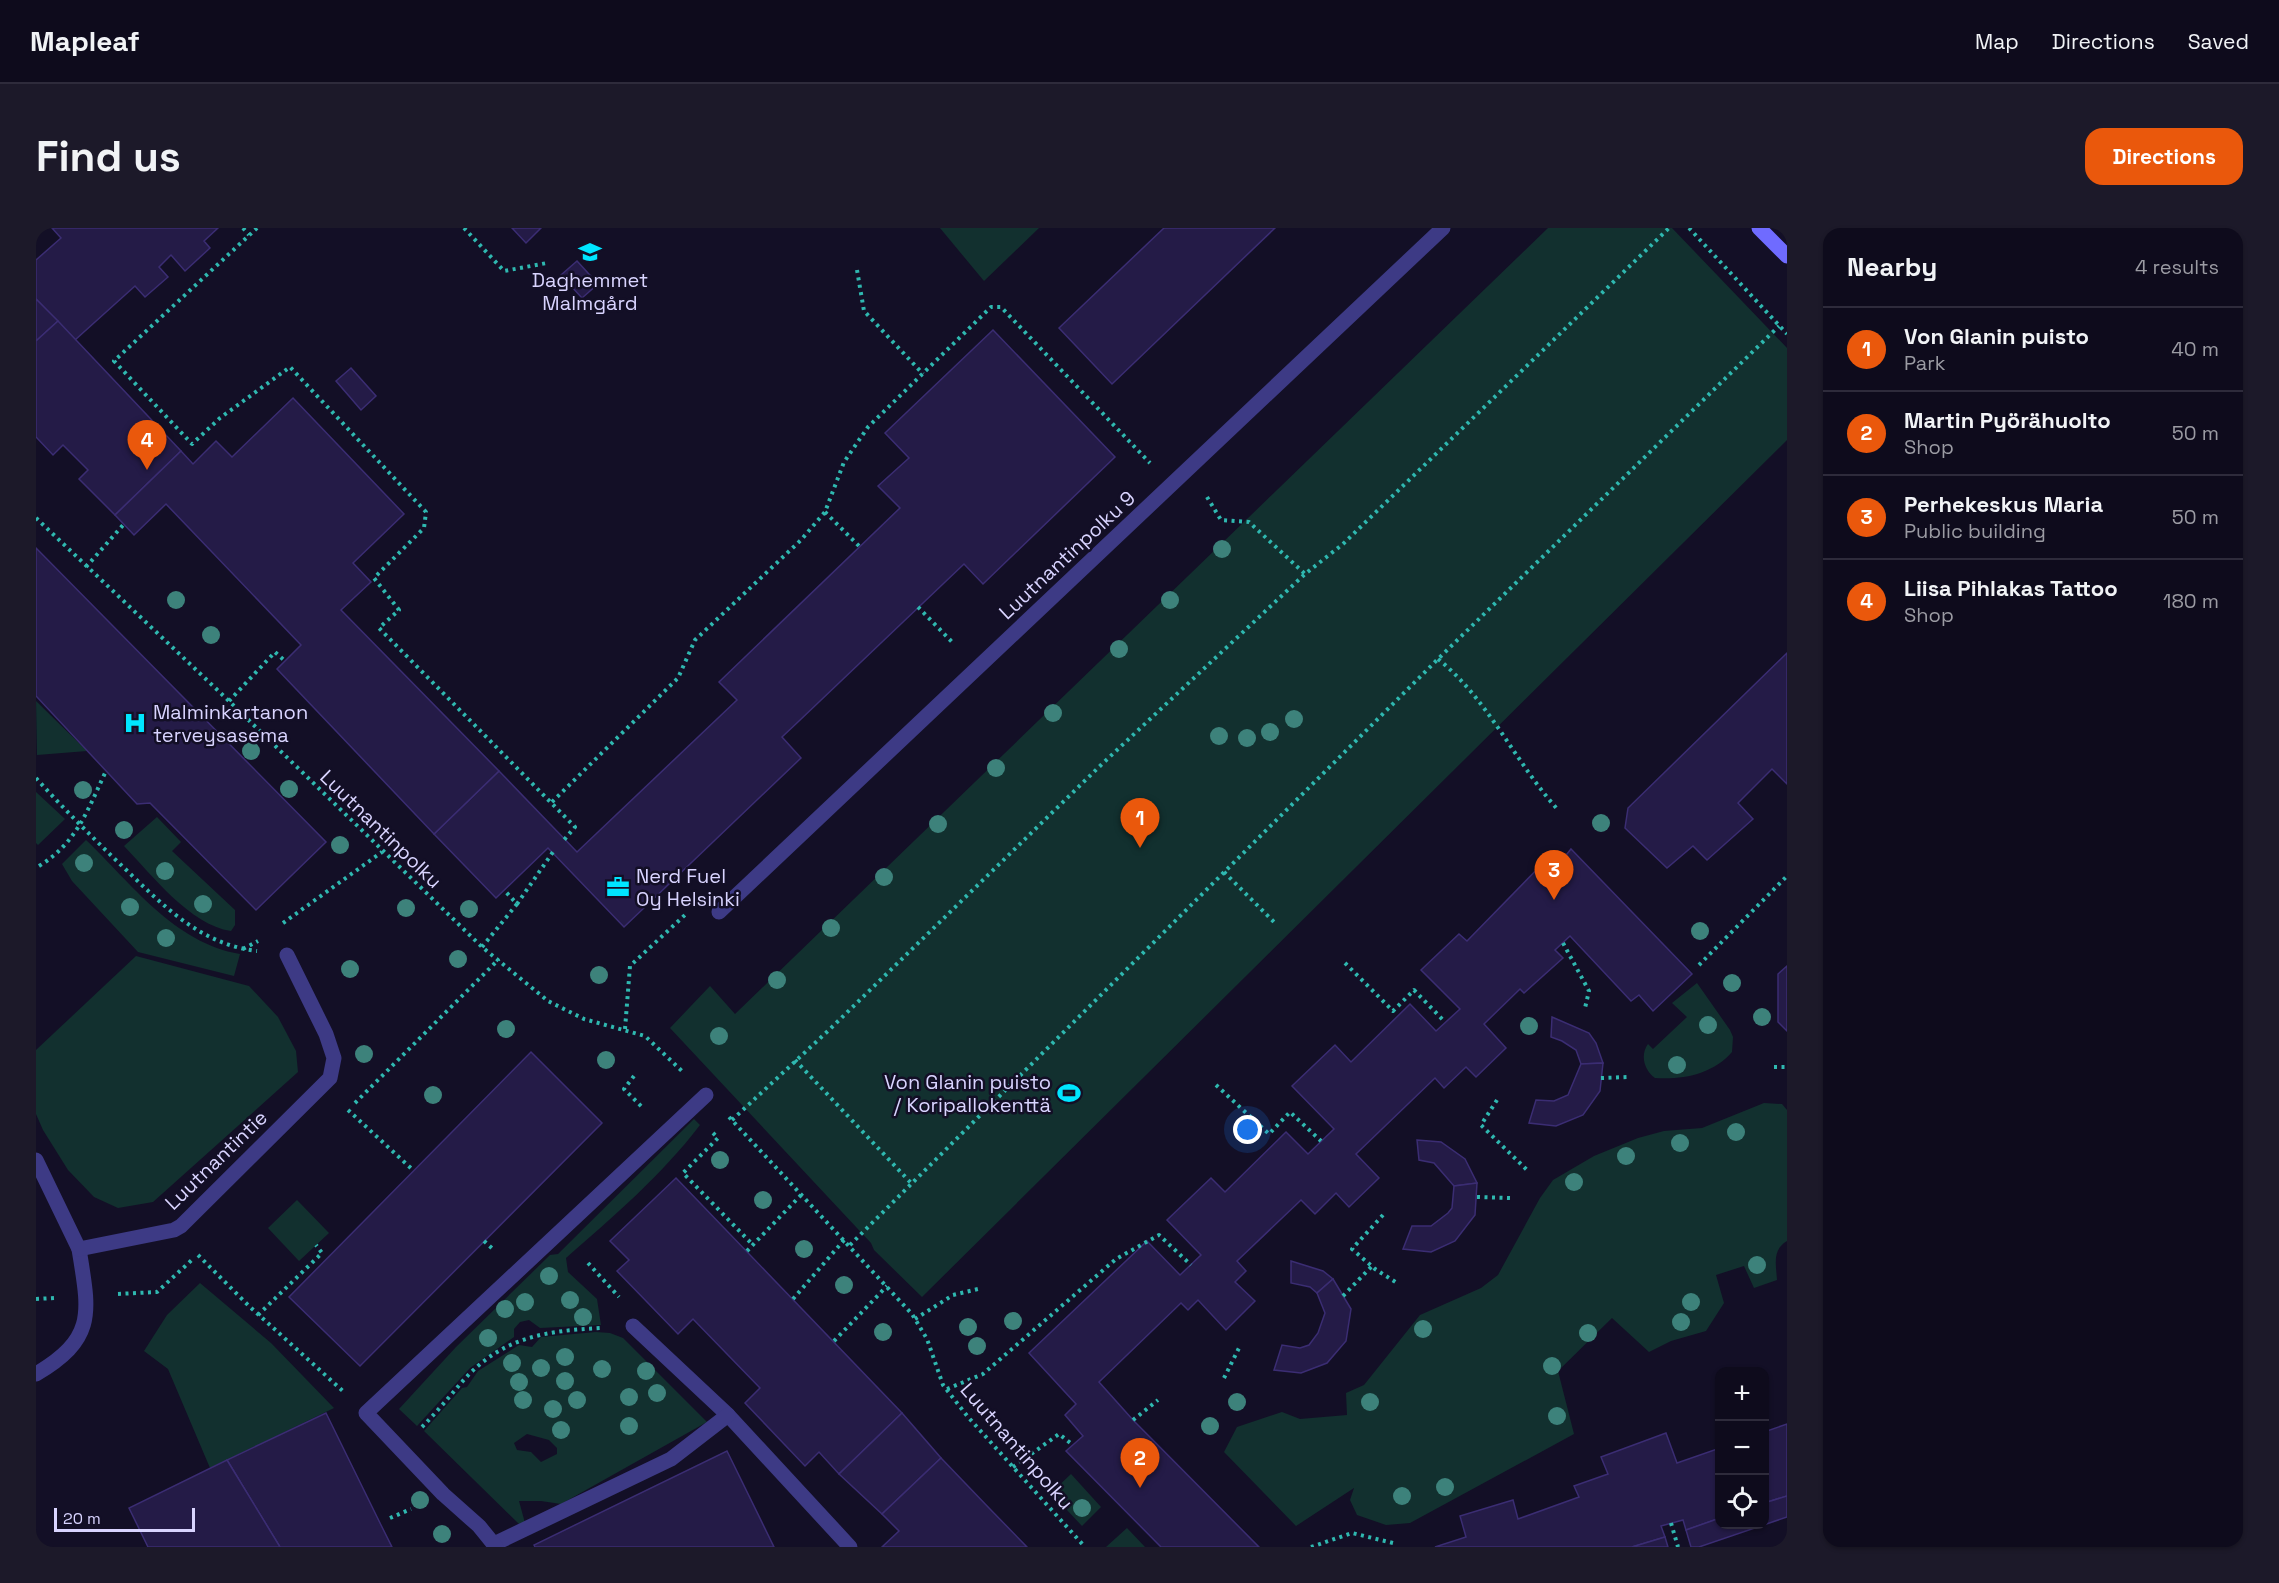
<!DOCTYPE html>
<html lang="en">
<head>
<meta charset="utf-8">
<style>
	:root { --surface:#0e0b1c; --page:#1c1929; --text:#f1f3f6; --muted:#9b9ba3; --line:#2e2b3b; --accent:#ea580c }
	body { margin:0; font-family:"Space Grotesk",sans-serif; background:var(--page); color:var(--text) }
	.controls { position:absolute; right:18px; bottom:18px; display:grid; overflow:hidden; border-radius:12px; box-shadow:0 2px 4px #0004 }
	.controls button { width:54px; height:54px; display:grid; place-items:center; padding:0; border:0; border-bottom:2px solid var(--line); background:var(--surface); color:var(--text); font:30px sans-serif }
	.scale { position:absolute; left:18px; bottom:15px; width:141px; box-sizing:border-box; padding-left:6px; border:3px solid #d9d4ff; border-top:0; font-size:16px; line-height:21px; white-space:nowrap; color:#d9d4ff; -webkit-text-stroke:4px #130f26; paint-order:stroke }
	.you { position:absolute; left:1212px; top:902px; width:21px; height:21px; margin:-15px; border:4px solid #fff; border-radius:50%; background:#1a73e8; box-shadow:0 0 0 9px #1a73e833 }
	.badge { display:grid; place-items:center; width:39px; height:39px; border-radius:50%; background:var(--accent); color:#fff; font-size:20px; font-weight:700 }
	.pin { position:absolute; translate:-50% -50px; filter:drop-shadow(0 2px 3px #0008) }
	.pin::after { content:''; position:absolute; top:32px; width:21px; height:18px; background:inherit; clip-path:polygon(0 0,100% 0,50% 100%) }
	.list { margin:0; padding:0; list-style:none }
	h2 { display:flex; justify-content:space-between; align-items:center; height:78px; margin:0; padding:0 24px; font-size:26px }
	h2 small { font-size:20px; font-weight:400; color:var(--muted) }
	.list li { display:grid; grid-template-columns:39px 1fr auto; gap:18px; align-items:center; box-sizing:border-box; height:84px; padding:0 24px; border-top:2px solid var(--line) }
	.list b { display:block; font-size:22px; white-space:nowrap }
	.list p { margin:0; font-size:20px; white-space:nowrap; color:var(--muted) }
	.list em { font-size:20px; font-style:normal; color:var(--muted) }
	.icon { flex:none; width:33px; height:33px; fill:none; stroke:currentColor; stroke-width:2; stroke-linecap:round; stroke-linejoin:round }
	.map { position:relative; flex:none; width:1751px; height:1319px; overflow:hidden; border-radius:18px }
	header { display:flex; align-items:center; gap:36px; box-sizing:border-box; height:84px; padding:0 30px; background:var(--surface); border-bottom:2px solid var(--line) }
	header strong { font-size:28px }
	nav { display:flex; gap:33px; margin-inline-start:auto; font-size:21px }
	.intro { display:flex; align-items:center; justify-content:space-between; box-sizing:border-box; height:144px; padding:0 36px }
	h1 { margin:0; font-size:42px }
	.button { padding:15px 27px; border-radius:18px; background:var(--accent); color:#fff; font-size:21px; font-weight:700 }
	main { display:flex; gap:36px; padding:0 36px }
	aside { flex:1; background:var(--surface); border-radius:18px; box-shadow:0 2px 4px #0004 }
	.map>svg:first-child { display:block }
	.green { fill:#12302f; fill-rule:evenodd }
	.building { fill:#241b47; stroke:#3b2d73; stroke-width:1.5 }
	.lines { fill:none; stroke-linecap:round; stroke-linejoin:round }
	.path { stroke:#2fb8b0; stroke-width:4; stroke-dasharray:3 4.5; stroke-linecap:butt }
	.lane { stroke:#3d3a85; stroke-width:15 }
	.street { stroke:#3d3a85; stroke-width:15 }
	.secondary { stroke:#6f6bff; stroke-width:15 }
	.rail { stroke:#00e5ff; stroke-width:4.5; stroke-dasharray:9 8; stroke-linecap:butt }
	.tree { fill:#3d827b }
	.labels { text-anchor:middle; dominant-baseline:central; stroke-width:5; stroke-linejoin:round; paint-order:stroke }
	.poi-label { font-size:20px; fill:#d9d4ff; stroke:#130f26; text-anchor:start }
	.street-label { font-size:20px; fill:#d9d4ff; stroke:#130f26 }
</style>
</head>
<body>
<header>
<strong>Mapleaf</strong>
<nav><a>Map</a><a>Directions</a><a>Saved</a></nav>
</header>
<div class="intro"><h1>Find us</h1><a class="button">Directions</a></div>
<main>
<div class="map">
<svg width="1751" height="1319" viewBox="0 0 1751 1319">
	<rect width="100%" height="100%" fill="#130f26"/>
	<g class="green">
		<path d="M904,0H1003L948,53Z"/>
		<path d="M1512,0H1636L1751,120V212L886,1069L838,1022L835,1015L634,800L674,758L699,786Z"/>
		<path d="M0,473L51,523L1,527Z"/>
		<path d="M0,564L29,591L2,617L0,615Z"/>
		<path d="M121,589L145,614L136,623L199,682V697L195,703C154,697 116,647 88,618Z"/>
		<path d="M50,612C95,655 138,715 204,726L198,748L102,724L36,653L26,636Z"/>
		<path d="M100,728L213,758L242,789L260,823L262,844L117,974L82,980L58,969L32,942L7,902L0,886V822Z"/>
		<path d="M1661,755L1694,802L1697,809L1696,824C1677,846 1647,852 1619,850C1608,842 1604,827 1612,816L1617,821L1651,789L1636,775Z"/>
		<path d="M1728,875L1746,876L1751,882V1013C1736,1022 1740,1036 1741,1052L1718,1060L1708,1038L1680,1047L1688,1075L1670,1103L1635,1113L1613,1124L1576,1090L1522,1143L1538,1206L1374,1295L1350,1297L1321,1287L1314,1272L1318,1260L1260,1298L1188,1224L1201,1199L1246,1184L1264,1191L1311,1187L1310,1165L1328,1157L1384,1087L1445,1060L1462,1047L1504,970L1517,952L1558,928L1602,910L1628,903L1666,900Z"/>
		<path d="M658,891L664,897C626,947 577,989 530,1030L532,1044L561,1071L565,1097L504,1100L493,1092L484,1094L478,1101V1109L434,1140L381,1198L363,1181L420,1119L514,1027L522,1026Z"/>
		<path d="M261,972L293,1005L263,1033L232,1000Z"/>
		<path d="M164,1055L235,1115L298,1180L174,1240L132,1141L108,1123L131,1087Z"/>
		<path d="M560,1104L574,1105L587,1110L671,1194L525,1276L505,1273H483L489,1295L483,1296L388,1203L426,1160L431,1159L442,1143L483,1117L496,1119L505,1109ZM491,1206L513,1212L521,1220V1226L505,1234L495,1224L481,1222L478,1215Z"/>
		<path d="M1035,1246L1065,1279L1046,1298L1015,1265Z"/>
		<path d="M1091,1300L1109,1319H1070Z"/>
	</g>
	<g class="building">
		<path d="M16,0H182L168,13L174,20L149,43L135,27L123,39L132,49L109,69L99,58L39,112L0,71V32L25,10Z"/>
		<path d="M476,0H505L490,15Z"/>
		<path d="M1128,0H1239L1076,156L1023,100Z"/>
		<path d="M541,33L562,56L546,70L525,47Z"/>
		<path d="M0,71L22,93L0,113Z"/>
		<path d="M22,93L145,223L79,287L43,251L52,242L27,217L17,227L0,209V113Z"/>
		<path d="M957,102L1079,229L947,356L928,336L763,493L746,509L765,530L588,699L512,620L460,670L398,606L463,543L541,624L701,472L683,454L864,280L842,258L873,230L849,205Z"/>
		<path d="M315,140L340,168L325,182L300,153Z"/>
		<path d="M257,170L368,286L317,335L335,354L305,382L463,543L398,606L241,441L265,417L130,276L98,307L79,287L145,223L157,236L180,213L196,229Z"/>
		<path d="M0,320L290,614L220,682L114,575L101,576L0,468Z"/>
		<path d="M1751,425V556L1736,541L1702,575L1717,591L1671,632L1657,618L1631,640L1589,600L1592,580Z"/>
		<path d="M1535,621L1656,746L1617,783L1603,767L1595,773L1534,708L1519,722L1527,730L1488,765L1484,761L1448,796L1470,820L1440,849L1430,839L1408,860L1399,850L1320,926L1343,950L1313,979L1300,965L1279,986L1265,972L1201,1033L1210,1043L1199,1054L1219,1073L1190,1102L1162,1072L1152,1082L1145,1075L1063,1154L1097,1192L1223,1319H1125L1030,1223L1047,1208L1029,1187L1040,1176L993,1125L1111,1013L1144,1047L1165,1027L1131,992L1175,950L1189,964L1250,904L1272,926L1298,901L1256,858L1299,817L1315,834L1374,776L1400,803L1424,781L1385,742L1423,706L1431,713L1514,628L1523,636Z"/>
		<path d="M1751,738V803L1742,794V746Z"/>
		<path d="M1516,789L1553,805L1560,815L1567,835L1545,836L1540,822L1526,813L1515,809Z"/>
		<path d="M495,824L566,895L324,1138L253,1069Z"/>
		<path d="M1567,835L1564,863L1547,887L1520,898L1493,895L1500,872L1518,873L1532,867L1545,836Z"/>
		<path d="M1381,912L1405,914L1429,931L1441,955L1418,958L1398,935L1383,932Z"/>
		<path d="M640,950L866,1185L803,1246L783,1224L769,1238L709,1175L724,1160L657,1091L642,1106L581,1043L593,1032L574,1013Z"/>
		<path d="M1441,955L1439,987L1419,1013L1395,1024L1367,1021L1376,998H1395L1412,985L1416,980L1418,958Z"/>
		<path d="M1255,1033L1287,1043L1297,1051L1281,1065L1274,1059L1255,1055Z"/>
		<path d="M1297,1051L1315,1081L1310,1113L1291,1135L1265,1145L1238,1142L1246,1117L1264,1120L1273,1117L1282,1105L1289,1085L1281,1065Z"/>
		<path d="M290,1185L345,1297L356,1319H244L191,1232Z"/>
		<path d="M866,1185L905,1230L846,1286L803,1246Z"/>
		<path d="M1751,1196V1268L1728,1275V1204Z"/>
		<path d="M1630,1205L1641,1235L1684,1220V1290L1650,1302L1647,1292L1625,1298L1629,1309L1596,1319H1399L1430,1309L1424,1288L1477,1272L1482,1291L1543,1269L1538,1258L1572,1246L1565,1229Z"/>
		<path d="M691,1223L738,1319H499L498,1317Z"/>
		<path d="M905,1230L953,1280L991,1319H846L863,1303L846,1286Z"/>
		<path d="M191,1232L244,1319H112L93,1280Z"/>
		<path d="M1751,1268V1289L1663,1319H1655L1650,1302L1684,1290V1296H1728V1275Z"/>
		<path d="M1629,1309L1632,1319H1596Z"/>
	</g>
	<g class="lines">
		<g class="path">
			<path d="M207,0L213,7"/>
			<path d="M221,0L78,133L156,216L184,190L254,139L390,284L388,300L338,350L363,382L343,400L539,599L528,612"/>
			<path d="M428,0L468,43L511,35"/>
			<path d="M1653,0L1751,106"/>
			<path d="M821,42L828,83L887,146"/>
			<path d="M1171,269L1185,292L1213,294L1269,346"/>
			<path d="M789,284L824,319"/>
			<path d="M0,290L193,473L446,719L512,773L548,791L609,808L647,844"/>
			<path d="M50,339L88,296"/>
			<path d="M882,379L918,416"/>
			<path d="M1402,431C1453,472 1480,536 1523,583"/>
			<path d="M193,473L239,424L249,433"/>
			<path d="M0,550C27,580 55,608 84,636C125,675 162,716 221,723"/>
			<path d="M516,574L642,450L659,412L765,312L789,284L808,234L832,199L955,79H965L1114,235"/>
			<path d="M3,638C41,615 52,581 70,543"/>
			<path d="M1188,644L1238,694"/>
			<path d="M481,676L517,624"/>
			<path d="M247,695L346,624"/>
			<path d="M1527,715L1553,763L1549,780"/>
			<path d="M446,719L481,676L468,662"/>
			<path d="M207,721L222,713"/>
			<path d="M1309,735L1357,783L1378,762L1409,794"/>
			<path d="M1663,737L1751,648"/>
			<path d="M589,801L594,738L650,686"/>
			<path d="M759,832L876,956"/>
			<path d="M1738,839H1751"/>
			<path d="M598,848L588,861L608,881"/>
			<path d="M1565,850L1593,849"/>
			<path d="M1180,857L1233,906L1254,884L1285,913"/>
			<path d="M1461,872L1445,897L1492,943"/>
			<path d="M319,875L463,731"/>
			<path d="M312,882L378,943"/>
			<path d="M693,889L876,1086L891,1111L907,1157L932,1189L1049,1319"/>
			<path d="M696,892L793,802L1065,537L1269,346L1307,316L1633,0"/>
			<path d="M677,905L682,910L647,945L717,1017"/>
			<path d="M1441,969L1475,970"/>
			<path d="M1347,987L1316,1021L1339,1041L1361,1055"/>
			<path d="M448,1013L459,1023"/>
			<path d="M814,1017L1402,431L1743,98"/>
			<path d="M711,1023L766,966"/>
			<path d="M162,1027L213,1078L308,1164"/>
			<path d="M552,1035L583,1069"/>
			<path d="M82,1066L121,1064L158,1030"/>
			<path d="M1307,1068L1336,1038"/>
			<path d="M0,1071L18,1070"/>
			<path d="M757,1071L809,1011"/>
			<path d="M222,1087L286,1025L280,1017"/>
			<path d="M879,1091L917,1067L942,1061"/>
			<path d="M798,1113L851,1058"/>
			<path d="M1188,1150L1204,1118"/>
			<path d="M911,1161L947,1146L1080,1031L1123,1007L1155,1037"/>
			<path d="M1097,1192L1122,1172"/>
			<path d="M386,1199C400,1185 413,1169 426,1154C465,1109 509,1103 564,1100"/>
			<path d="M977,1239L1023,1206L1037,1217"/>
			<path d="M354,1290L375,1281"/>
			<path d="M1635,1295L1642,1319"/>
			<path d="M1275,1319L1316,1305L1357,1315"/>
		</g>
		<g class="lane">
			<path d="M597,1098L692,1187L814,1319"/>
			<path d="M0,1146C61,1110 53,1084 43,1021"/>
			<path d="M458,1316L635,1231L692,1187"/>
			<path d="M460,1319L443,1298L407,1266L330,1185L670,867"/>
		</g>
		<g class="street">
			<path d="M683,684L1407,0"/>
			<path d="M0,932L43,1021L138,1002L145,998L294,850L298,830L290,806L251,727"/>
		</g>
		<path class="secondary" d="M1723,0L1751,28"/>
		<path class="rail" d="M0,1317L1,1319"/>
	</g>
	<g class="tree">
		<circle cx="1186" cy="321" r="9"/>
		<circle cx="140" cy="372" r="9"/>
		<circle cx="1134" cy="372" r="9"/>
		<circle cx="175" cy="407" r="9"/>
		<circle cx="1083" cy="421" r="9"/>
		<circle cx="1017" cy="485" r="9"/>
		<circle cx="1258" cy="491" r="9"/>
		<circle cx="1234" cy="504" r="9"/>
		<circle cx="1183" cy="508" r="9"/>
		<circle cx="1211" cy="510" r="9"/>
		<circle cx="215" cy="523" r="9"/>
		<circle cx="960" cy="540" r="9"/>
		<circle cx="253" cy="561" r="9"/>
		<circle cx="47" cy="562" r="9"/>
		<circle cx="1565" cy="595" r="9"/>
		<circle cx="902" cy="596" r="9"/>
		<circle cx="88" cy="602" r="9"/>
		<circle cx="304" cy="617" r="9"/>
		<circle cx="48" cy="635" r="9"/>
		<circle cx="129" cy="643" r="9"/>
		<circle cx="848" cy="649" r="9"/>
		<circle cx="167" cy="676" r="9"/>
		<circle cx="94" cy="679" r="9"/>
		<circle cx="370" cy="680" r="9"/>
		<circle cx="433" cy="681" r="9"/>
		<circle cx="795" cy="700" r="9"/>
		<circle cx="1664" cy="703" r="9"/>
		<circle cx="130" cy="710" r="9"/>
		<circle cx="422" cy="731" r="9"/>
		<circle cx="314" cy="741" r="9"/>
		<circle cx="563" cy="747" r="9"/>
		<circle cx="741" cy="752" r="9"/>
		<circle cx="1696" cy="755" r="9"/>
		<circle cx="1726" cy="789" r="9"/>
		<circle cx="1672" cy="797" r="9"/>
		<circle cx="1493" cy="798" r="9"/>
		<circle cx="470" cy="801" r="9"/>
		<circle cx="683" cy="808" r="9"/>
		<circle cx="328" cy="826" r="9"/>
		<circle cx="570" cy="832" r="9"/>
		<circle cx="1641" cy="837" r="9"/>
		<circle cx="397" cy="867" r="9"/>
		<circle cx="1700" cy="904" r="9"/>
		<circle cx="1644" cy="915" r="9"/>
		<circle cx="1590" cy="928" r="9"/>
		<circle cx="684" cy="932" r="9"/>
		<circle cx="1538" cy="954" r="9"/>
		<circle cx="727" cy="972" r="9"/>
		<circle cx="768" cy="1021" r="9"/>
		<circle cx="1721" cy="1037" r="9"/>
		<circle cx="513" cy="1048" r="9"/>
		<circle cx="808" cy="1057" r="9"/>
		<circle cx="534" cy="1072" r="9"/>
		<circle cx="489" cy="1074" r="9"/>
		<circle cx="1655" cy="1074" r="9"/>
		<circle cx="469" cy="1081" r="9"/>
		<circle cx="547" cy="1089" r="9"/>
		<circle cx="977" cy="1093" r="9"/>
		<circle cx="1645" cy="1094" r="9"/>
		<circle cx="932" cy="1099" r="9"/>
		<circle cx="1387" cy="1101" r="9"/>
		<circle cx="847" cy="1104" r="9"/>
		<circle cx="1552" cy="1105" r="9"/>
		<circle cx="452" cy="1110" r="9"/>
		<circle cx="941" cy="1118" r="9"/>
		<circle cx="529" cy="1129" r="9"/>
		<circle cx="476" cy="1135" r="9"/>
		<circle cx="1516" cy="1138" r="9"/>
		<circle cx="505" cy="1140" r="9"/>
		<circle cx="566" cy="1141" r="9"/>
		<circle cx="610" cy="1143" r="9"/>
		<circle cx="529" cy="1153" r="9"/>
		<circle cx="483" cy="1154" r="9"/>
		<circle cx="621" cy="1165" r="9"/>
		<circle cx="593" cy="1169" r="9"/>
		<circle cx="487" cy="1172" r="9"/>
		<circle cx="541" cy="1172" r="9"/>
		<circle cx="1201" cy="1174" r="9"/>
		<circle cx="1334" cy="1174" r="9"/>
		<circle cx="517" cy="1181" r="9"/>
		<circle cx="1521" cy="1188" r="9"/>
		<circle cx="593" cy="1198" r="9"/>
		<circle cx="1174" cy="1198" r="9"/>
		<circle cx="525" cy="1202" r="9"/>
		<circle cx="1409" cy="1259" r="9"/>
		<circle cx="1366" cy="1268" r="9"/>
		<circle cx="384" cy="1272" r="9"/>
		<circle cx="1046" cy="1280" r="9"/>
		<circle cx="406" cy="1306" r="9"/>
	</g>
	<defs>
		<g id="school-bare" transform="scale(1.8)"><path d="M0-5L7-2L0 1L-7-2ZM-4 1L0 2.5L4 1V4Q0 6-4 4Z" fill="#00e5ff" stroke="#130f26" stroke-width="2.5" paint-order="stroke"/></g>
		<g id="hospital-bare" transform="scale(1.8)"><path d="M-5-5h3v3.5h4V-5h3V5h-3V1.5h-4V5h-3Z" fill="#00e5ff" stroke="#130f26" stroke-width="2.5" paint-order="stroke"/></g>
		<g id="office-bare" transform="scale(1.8)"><path d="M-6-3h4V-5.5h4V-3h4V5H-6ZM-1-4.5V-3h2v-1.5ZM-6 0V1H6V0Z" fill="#00e5ff" stroke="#130f26" stroke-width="2.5" paint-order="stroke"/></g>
		<g id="stadium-bare" transform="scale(1.8)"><path d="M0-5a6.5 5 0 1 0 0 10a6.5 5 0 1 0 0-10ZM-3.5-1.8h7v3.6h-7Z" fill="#00e5ff" stroke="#130f26" stroke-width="2.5" paint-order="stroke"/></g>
	</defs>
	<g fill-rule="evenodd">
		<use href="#school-bare" x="554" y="24"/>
		<use href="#hospital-bare" x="99" y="495"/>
		<use href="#office-bare" x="582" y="659"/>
		<use href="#stadium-bare" x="1033" y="865"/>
	</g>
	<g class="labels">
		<g class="poi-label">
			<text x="554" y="52" text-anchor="middle">Daghemmet<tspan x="554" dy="23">Malmgård</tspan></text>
			<text x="117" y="484">Malminkartanon<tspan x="117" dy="23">terveysasema</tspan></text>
			<text x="600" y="648">Nerd Fuel<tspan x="600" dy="23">Oy Helsinki</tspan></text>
			<text x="1015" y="854" text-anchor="end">Von Glanin puisto<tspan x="1015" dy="23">/ Koripallokenttä</tspan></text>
		</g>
		<g class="street-label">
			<text transform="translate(1031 327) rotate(-43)">Luutnantinpolku 9</text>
			<text transform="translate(345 601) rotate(44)">Luutnantinpolku</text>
			<text transform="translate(180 932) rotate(-44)">Luutnantintie</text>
			<text transform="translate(981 1218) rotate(49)">Luutnantinpolku</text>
		</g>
	</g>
</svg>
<div class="controls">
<button>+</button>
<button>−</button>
<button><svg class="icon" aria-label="locate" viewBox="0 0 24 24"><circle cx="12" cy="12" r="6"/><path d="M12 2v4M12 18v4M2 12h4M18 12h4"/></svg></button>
</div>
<div class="scale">20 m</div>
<div class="you"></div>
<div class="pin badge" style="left:1104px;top:620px">1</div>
<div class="pin badge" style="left:1104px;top:1260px">2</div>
<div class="pin badge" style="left:1518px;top:672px">3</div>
<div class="pin badge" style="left:111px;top:242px">4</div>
</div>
<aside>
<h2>Nearby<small>4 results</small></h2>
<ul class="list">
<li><span class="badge">1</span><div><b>Von Glanin puisto</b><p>Park</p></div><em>40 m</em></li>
<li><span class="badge">2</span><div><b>Martin Pyörähuolto</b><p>Shop</p></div><em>50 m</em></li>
<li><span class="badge">3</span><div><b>Perhekeskus Maria</b><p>Public building</p></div><em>50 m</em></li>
<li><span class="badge">4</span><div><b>Liisa Pihlakas Tattoo</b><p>Shop</p></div><em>180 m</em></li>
</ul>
</aside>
</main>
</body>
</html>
